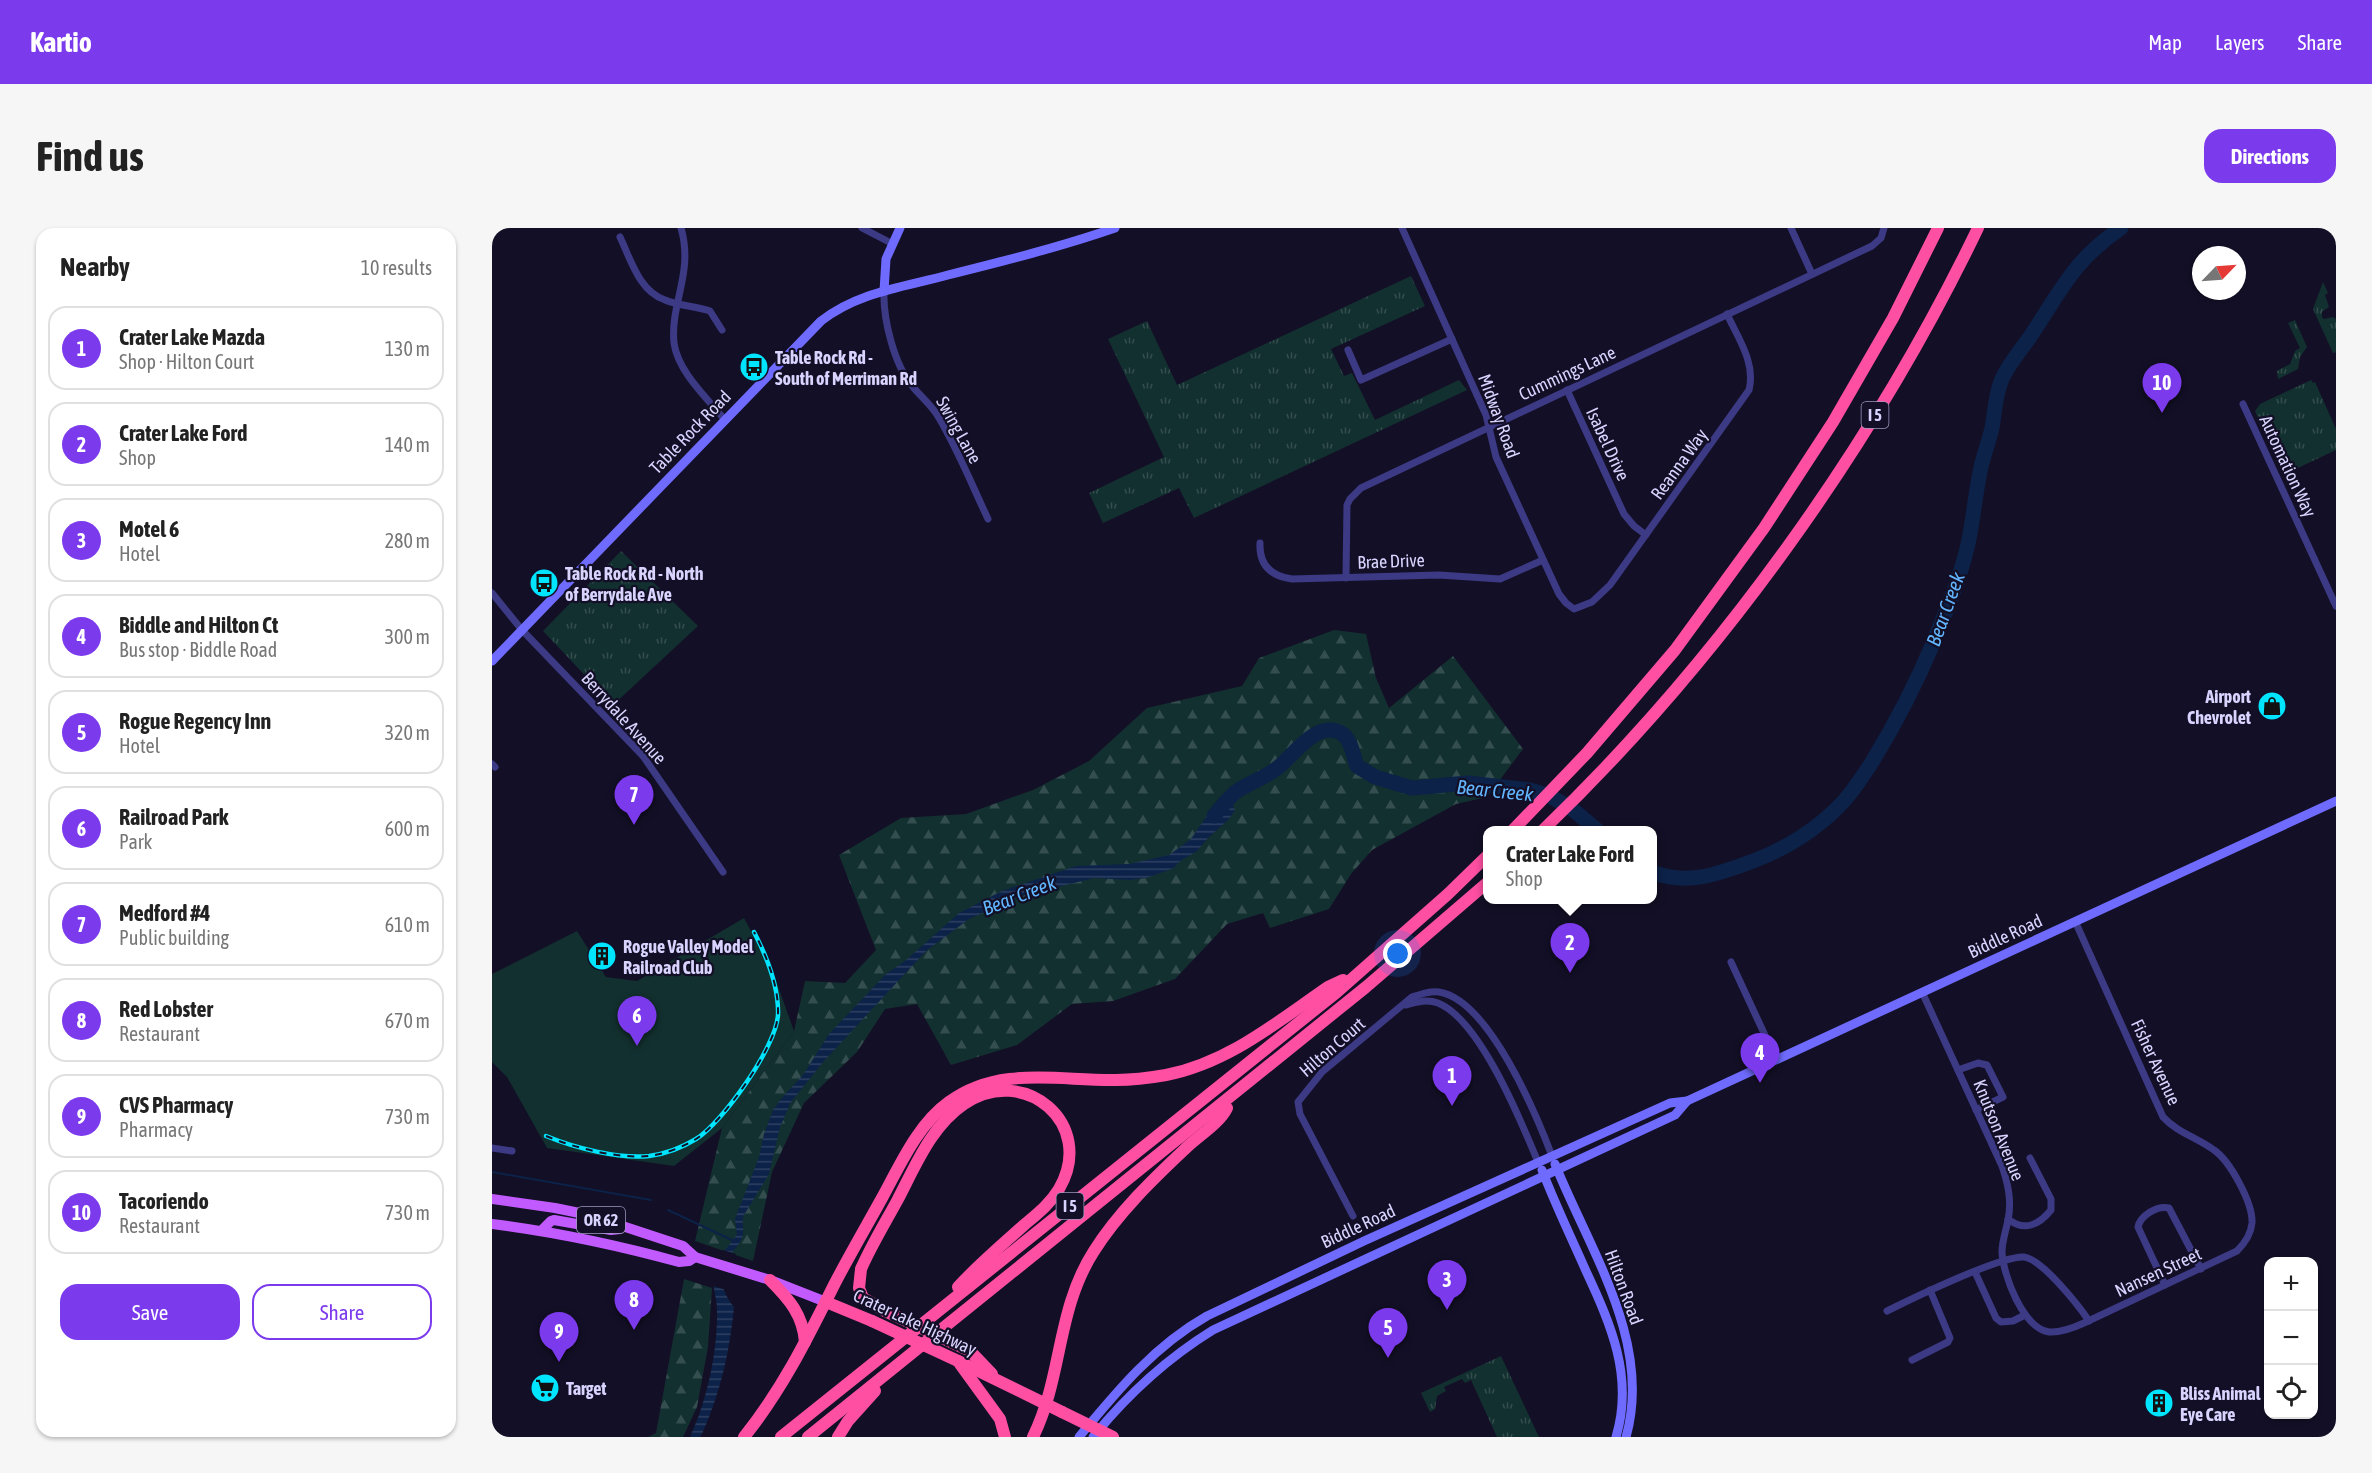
<!DOCTYPE html>
<html lang="en">
<head>
<meta charset="utf-8">
<style>
	:root { --surface:#fff; --page:#f6f6f6; --text:#222; --muted:#767676; --line:#e0e0e0; --accent:#7c3aed }
	body { margin:0; font-family:"Asap Condensed",sans-serif; background:var(--page); color:var(--text) }
	.controls { position:absolute; right:18px; bottom:18px; display:grid; overflow:hidden; border-radius:12px; box-shadow:0 2px 4px #0004 }
	.controls button { width:54px; height:54px; display:grid; place-items:center; padding:0; border:0; border-bottom:2px solid var(--line); background:var(--surface); color:var(--text); font:30px sans-serif }
	.compass { position:absolute; left:1700px; top:18px; width:54px; height:54px; border-radius:50%; background:var(--surface); box-shadow:0 2px 4px #0004; rotate:65deg }
	.you { position:absolute; left:906px; top:726px; width:21px; height:21px; margin:-15px; border:4px solid #fff; border-radius:50%; background:#1a73e8; box-shadow:0 0 0 9px #1a73e833 }
	.badge { display:grid; place-items:center; width:39px; height:39px; border-radius:50%; background:var(--accent); color:#fff; font-size:20px; font-weight:700 }
	.pin { position:absolute; translate:-50% -50px; filter:drop-shadow(0 2px 3px #0008) }
	.pin::after { content:''; position:absolute; top:32px; width:21px; height:18px; background:inherit; clip-path:polygon(0 0,100% 0,50% 100%) }
	.popup { position:absolute; left:991px; top:598px; width:174px; height:78px; box-sizing:border-box; display:grid; place-content:center; border-radius:12px; background:var(--surface); filter:drop-shadow(0 2px 4px #0005); font-size:20px; white-space:nowrap; color:var(--muted) }
	.popup b { font-size:22px; color:var(--text) }
	.popup::after { content:''; position:absolute; left:50%; top:100%; margin-left:-12px; border:12px solid transparent; border-top-color:var(--surface) }
	.list { margin:0; padding:0; list-style:none }
	h2 { display:flex; justify-content:space-between; align-items:center; height:78px; margin:0; padding:0 24px; font-size:26px }
	h2 small { font-size:20px; font-weight:400; color:var(--muted) }
	.list li { display:grid; grid-template-columns:39px 1fr auto; gap:18px; align-items:center; box-sizing:border-box; height:84px; margin:0 12px 12px; padding:0 12px; border:2px solid var(--line); border-radius:18px }
	.list b { display:block; font-size:22px; white-space:nowrap }
	.list p { margin:0; font-size:20px; white-space:nowrap; color:var(--muted) }
	.list em { font-size:20px; font-style:normal; color:var(--muted) }
	.actions { display:flex; gap:12px; padding:18px 24px }
	.actions a { flex:1; padding:14px 0; border:2px solid var(--accent); border-radius:18px; text-align:center; font-size:21px; color:var(--accent) }
	.actions .main { background:var(--accent); color:#fff }
	.icon { flex:none; width:33px; height:33px; fill:none; stroke:currentColor; stroke-width:2; stroke-linecap:round; stroke-linejoin:round }
	.map { position:relative; flex:none; width:1844px; height:1209px; overflow:hidden; border-radius:18px }
	header { display:flex; align-items:center; gap:36px; box-sizing:border-box; height:84px; padding:0 30px; background:var(--accent); color:#fff }
	header strong { font-size:28px }
	nav { display:flex; gap:33px; margin-inline-start:auto; font-size:21px }
	.intro { display:flex; align-items:center; justify-content:space-between; box-sizing:border-box; height:144px; padding:0 36px }
	h1 { margin:0; font-size:42px }
	.button { padding:15px 27px; border-radius:18px; background:var(--accent); color:#fff; font-size:21px; font-weight:700 }
	main { display:flex; gap:36px; padding:0 36px }
	aside { flex:1; background:var(--surface); border-radius:18px; box-shadow:0 2px 4px #0004 }
	.map>svg:first-child { display:block }
	.grass { fill:url(#grass-tufts) }
	.forest { fill:url(#forest-firs) }
	.park { fill:#12302f }
	.water { fill:url(#water-rules) }
	.pier { fill:#130f26 }
	.lines { fill:none; stroke-linecap:round; stroke-linejoin:round }
	.stream { stroke:#0c2248; stroke-width:2 }
	.river { stroke:#0c2248; stroke-width:15 }
	.street { stroke:#3d3a85; stroke-width:7 }
	.secondary { stroke:#6f6bff; stroke-width:9 }
	.primary { stroke:#c25bff; stroke-width:10 }
	.highway { stroke:#ff4fa3; stroke-width:12 }
	.rail-casing { stroke:#00e5ff; stroke-width:4.5 }
	.rail { stroke:#130f26; stroke-width:2; stroke-dasharray:7; stroke-linecap:butt }
	.highway-bridge { stroke:#ff4fa3; stroke-width:12 }
	.labels { text-anchor:middle; dominant-baseline:central; stroke-width:4.5; stroke-linejoin:round; paint-order:stroke }
	.shield { fill:#130f26; stroke:#9e99be; stroke-width:1.5 }
	.shield-label { font-size:16px; font-weight:bold; fill:#d9d4ff }
	.poi-label { font-size:18px; font-weight:bold; fill:#d9d4ff; stroke:#130f26; text-anchor:start }
	.street-label { font-size:18px; fill:#d9d4ff; stroke:#130f26 }
	.water-label { font-size:20px; font-style:italic; fill:#62b6ff; stroke:#130f26 }
</style>
</head>
<body>
<header>
<strong>Kartio</strong>
<nav><a>Map</a><a>Layers</a><a>Share</a></nav>
</header>
<div class="intro"><h1>Find us</h1><a class="button">Directions</a></div>
<main>
<aside>
<h2>Nearby<small>10 results</small></h2>
<ul class="list">
<li><span class="badge">1</span><div><b>Crater Lake Mazda</b><p>Shop · Hilton Court</p></div><em>130 m</em></li>
<li><span class="badge">2</span><div><b>Crater Lake Ford</b><p>Shop</p></div><em>140 m</em></li>
<li><span class="badge">3</span><div><b>Motel 6</b><p>Hotel</p></div><em>280 m</em></li>
<li><span class="badge">4</span><div><b>Biddle and Hilton Ct</b><p>Bus stop · Biddle Road</p></div><em>300 m</em></li>
<li><span class="badge">5</span><div><b>Rogue Regency Inn</b><p>Hotel</p></div><em>320 m</em></li>
<li><span class="badge">6</span><div><b>Railroad Park</b><p>Park</p></div><em>600 m</em></li>
<li><span class="badge">7</span><div><b>Medford #4</b><p>Public building</p></div><em>610 m</em></li>
<li><span class="badge">8</span><div><b>Red Lobster</b><p>Restaurant</p></div><em>670 m</em></li>
<li><span class="badge">9</span><div><b>CVS Pharmacy</b><p>Pharmacy</p></div><em>730 m</em></li>
<li><span class="badge">10</span><div><b>Tacoriendo</b><p>Restaurant</p></div><em>730 m</em></li>
</ul>
<div class="actions"><a class="main">Save</a><a>Share</a></div>
</aside>
<div class="map">
<svg width="1844" height="1209" viewBox="0 0 1844 1209">
	<defs>
		<pattern id="grass-tufts" width="24" height="20" patternUnits="userSpaceOnUse" patternTransform="scale(1.5)"><rect width="24" height="20" fill="#12302f"/><path d="M3 7l-1-3M5 7V3M7 7l1-3M15 17l-1-3M17 17v-4M19 17l1-3" fill="none" stroke="#344d4e"/></pattern>
		<pattern id="forest-firs" width="22" height="20" patternUnits="userSpaceOnUse" patternTransform="scale(1.5)"><rect width="22" height="20" fill="#12302f"/><path d="M5 1l3.5 6h-7zM16 11l3.5 6h-7z" fill="#344d4e"/></pattern>
		<pattern id="water-rules" width="6" height="5" patternUnits="userSpaceOnUse" patternTransform="scale(1.5)"><rect width="6" height="5" fill="#0c2248"/><path d="M0 2.5h6" fill="none" stroke="#2f4163"/></pattern>
	</defs>
	<rect width="100%" height="100%" fill="#130f26"/>
	<g class="grass">
		<path d="M919,48L933,78L839,121L852,148L860,145L883,192L967,152L975,162L702,290L687,260L611,295L597,265L672,229L616,111L655,93L685,157Z"/>
		<path d="M1831,54L1836,65L1833,67L1837,79L1830,84V89L1832,91L1841,89L1844,91V124L1841,125L1821,81Z"/>
		<path d="M1803,92L1815,119L1808,129L1806,141L1786,151L1785,143L1798,136L1803,123L1808,120L1796,95Z"/>
		<path d="M1819,152L1821,155L1823,154L1844,201V222L1791,247L1763,183L1768,176Z"/>
		<path d="M129,323L206,398L121,477L51,403Z"/>
		<path d="M1009,1128L1047,1209H1005L979,1152L973,1155L970,1151L952,1159L954,1163L945,1168L943,1181L938,1184L929,1165Z"/>
	</g>
	<g class="forest">
		<path d="M842,402L874,406L884,450L897,480L961,428L1031,521L995,569L964,576L880,622L859,646L837,681L778,700L771,685L735,696L683,751L621,773L580,776L525,817L459,837L425,776L393,781L365,824L312,875L280,944L261,1033L203,1013L230,900L302,803L313,753L353,755L384,722L347,627L409,590L474,586L541,562L597,533L655,480L750,458L767,430Z"/>
		<path d="M192,1051L220,1060L216,1119L205,1179L191,1209H156L164,1205Z"/>
	</g>
	<path class="park" d="M252,690L281,744L302,803L230,900L182,938L55,920L15,849L0,834V746L85,703L114,749L145,753Z"/>
	<path class="water" d="M730,571L740,575L743,582L737,591L716,610L705,623L687,634L682,640L654,650L638,652L602,650L529,668L477,691L434,723L332,833L299,874L288,899L277,946L252,987C249,995 253,1003 250,1010C247,1018 240,1023 236,1030C227,1049 229,1063 242,1079C238,1123 228,1166 210,1206L208,1209H198C215,1173 226,1122 225,1082C225,1067 218,1055 222,1041C225,1028 239,1017 245,1006L243,991L267,929L272,906L281,882L289,871L311,847L337,806L394,746L413,733L467,685L510,663L584,638L637,636L677,627L699,611L722,577Z"/>
	<path class="pier" d="M231,1022L244,1026L236,1037L233,1044L234,1062L218,1057L217,1054L220,1037Z"/>
	<g class="lines">
		<g class="stream">
			<path d="M0,944L159,972"/>
			<path d="M176,982L244,1014"/>
		</g>
		<g class="river">
			<path d="M722,588C730,578 737,568 748,561C760,554 773,549 784,541C801,529 824,491 849,505C859,510 861,527 865,538L883,549L920,560L976,555L1038,562L1058,568L1080,581L1105,602"/>
			<path d="M1160,644C1195,658 1227,646 1261,633C1294,621 1327,600 1351,574C1362,562 1371,548 1380,534C1404,495 1424,456 1442,413C1456,378 1471,344 1478,306C1482,284 1484,262 1489,239C1492,226 1497,213 1500,200C1503,184 1503,167 1510,151C1517,135 1530,121 1540,106C1569,62 1583,31 1629,0"/>
		</g>
		<g class="street">
			<path d="M189,0C202,45 178,75 182,115C186,144 215,170 233,192"/>
			<path d="M370,0L399,15"/>
			<path d="M910,0L994,187L1004,229L1067,366L1074,375L1082,381L1100,374L1118,357L1257,162C1264,135 1246,110 1235,86"/>
			<path d="M1299,0L1320,46"/>
			<path d="M128,9C139,32 147,63 173,72C187,78 204,78 218,83L230,102"/>
			<path d="M392,63C391,91 402,137 421,159C430,170 440,177 447,190C466,222 480,257 496,291"/>
			<path d="M856,122L869,152L960,111"/>
			<path d="M1075,162L1132,286L1142,298L1154,307"/>
			<path d="M1751,176L1844,378"/>
			<path d="M768,315C767,336 778,348 800,351L947,347L1008,351L1051,332"/>
			<path d="M854,350L855,277L858,271L869,260L1380,18L1389,10L1392,0"/>
			<path d="M0,365L30,402L151,528L231,644"/>
			<path d="M0,536L3,539"/>
			<path d="M1239,734L1284,831"/>
			<path d="M1430,764L1510,938C1516,956 1520,973 1516,992C1514,1003 1510,1013 1510,1024C1511,1047 1531,1100 1557,1104C1569,1105 1581,1100 1592,1095L1745,1023C1753,1015 1759,1006 1760,995C1761,975 1738,933 1722,922C1704,909 1686,905 1671,889L1583,693"/>
			<path d="M914,777C925,774 935,771 946,775C988,792 1029,893 1046,934"/>
			<path d="M1466,842L1486,835L1495,837L1511,869L1484,882"/>
			<path d="M0,920L20,923"/>
			<path d="M861,988L808,886L806,874L830,844L920,769C929,766 937,763 947,764C997,772 1044,886 1060,928"/>
			<path d="M1516,991C1532,1004 1547,997 1559,982V971L1538,930"/>
			<path d="M1483,1044L1504,1090L1509,1094L1521,1093L1533,1087"/>
			<path d="M1673,1057L1646,999C1648,988 1665,977 1677,980L1709,1041"/>
			<path d="M1395,1083C1419,1071 1510,1027 1532,1029C1550,1031 1587,1078 1597,1093"/>
			<path d="M1420,1132L1456,1114L1458,1110L1438,1062"/>
		</g>
		<g class="secondary">
			<path d="M392,63L394,31L408,0"/>
			<path d="M0,433L329,93C366,64 412,59 456,47C512,33 568,19 623,0"/>
			<path d="M1063,936C1097,1021 1161,1114 1134,1209"/>
			<path d="M1050,942C1063,976 1079,1009 1094,1043C1119,1097 1142,1149 1124,1209"/>
			<path d="M587,1209C625,1163 662,1118 715,1088L872,1013L1178,875L1195,873L1844,573"/>
			<path d="M601,1209C636,1166 674,1131 721,1102L1183,887L1195,873"/>
		</g>
		<g class="primary">
			<path d="M0,971L63,980L97,987L191,1018L203,1029L278,1052L334,1074"/>
			<path d="M0,996C64,1004 125,1017 187,1034L197,1033L203,1029"/>
			<path d="M50,1002L59,993L62,992L119,1002L128,1001"/>
		</g>
		<g class="highway">
			<path d="M1021,602L1095,525L1183,422L1272,300L1341,194L1401,90L1446,0"/>
			<path d="M1051,602C1226,434 1381,218 1486,0"/>
			<path d="M278,1052C297,1071 311,1087 313,1114"/>
			<path d="M334,1074L380,1093"/>
			<path d="M393,1083L371,1070L367,1060L369,1041C379,1018 393,995 405,973C423,939 439,898 472,876C532,835 605,896 567,961C558,976 545,986 532,997C510,1017 486,1037 466,1059"/>
			<path d="M478,1123L500,1146"/>
			<path d="M466,1133L570,1184"/>
			<path d="M468,1136L508,1191L513,1209"/>
			<path d="M252,1209C290,1162 315,1111 342,1057C357,1028 374,999 390,970C408,937 426,896 457,874C508,837 566,853 624,852C641,852 657,850 674,847C736,835 785,794 836,759L851,752"/>
			<path d="M289,1209L845,764L956,666L996,627"/>
			<path d="M316,1209L874,759L996,654"/>
			<path d="M346,1209L356,1193L383,1163"/>
			<path d="M541,1209C571,1148 564,1082 602,1023C626,985 660,952 693,921C706,908 727,896 735,880"/>
		</g>
		<g class="rail-casing">
			<path id="rail" d="M54,908C83,920 126,931 157,928C173,926 191,919 204,911C231,894 284,819 286,787C287,758 275,729 262,704"/>
		</g>
		<use href="#rail" class="rail"/>
		<g class="highway-bridge">
			<path d="M393,1083L478,1123"/>
			<path d="M380,1093L466,1133"/>
			<path d="M570,1184L621,1209"/>
		</g>
	</g>
	<defs>
		<g id="bus-disc" transform="scale(1.5)"><circle r="9.5" fill="#00e5ff" stroke="#130f26"/><path d="M-5-6H5V4H4V6H2V4H-2V6H-4V4H-5ZM-3.5-4V0h7V-4ZM-3.5 1.2v1.5H-2V1.2ZM2 1.2v1.5H3.5V1.2Z" fill="#111"/></g>
		<g id="shop-disc" transform="scale(1.5)"><circle r="9.5" fill="#00e5ff" stroke="#130f26"/><path d="M-5-2.5h2.3a2.7 3.5 0 0 1 5.4 0H5L5.5 6h-11ZM-1.5-2.5h3a1.5 2.3 0 0 0-3 0Z" fill="#111"/></g>
		<g id="building-disc" transform="scale(1.5)"><circle r="9.5" fill="#00e5ff" stroke="#130f26"/><path d="M-4-6H4V6H1V3H-1V6H-4ZM-2.5-4.3h1.7v1.8h-1.7ZM.8-4.3h1.7v1.8H.8ZM-2.5-1h1.7V.8h-1.7ZM.8-1h1.7V.8H.8Z" fill="#111"/></g>
		<g id="supermarket-disc" transform="scale(1.5)"><circle r="9.5" fill="#00e5ff" stroke="#130f26"/><path d="M-6-5.5h2.5l.6 2H6L4.5 2H-2.5L-4.4-4H-6ZM-1.5 3.2a1.3 1.3 0 1 0 .1 0ZM3 3.2a1.3 1.3 0 1 0 .1 0Z" fill="#111"/></g>
	</defs>
	<g fill-rule="evenodd">
		<use href="#bus-disc" x="262" y="139"/>
		<use href="#bus-disc" x="52" y="355"/>
		<use href="#shop-disc" x="1780" y="478"/>
		<use href="#building-disc" x="110" y="728"/>
		<use href="#supermarket-disc" x="53" y="1160"/>
		<use href="#building-disc" x="1667" y="1175"/>
	</g>
	<g class="labels">
		<g class="shield">
			<rect x="1369.5" y="174" width="27" height="26" rx="4.5"/>
			<rect x="564.5" y="965" width="27" height="26" rx="4.5"/>
			<rect x="85" y="979" width="48" height="26" rx="4.5"/>
		</g>
		<g class="shield-label">
			<text x="1383" y="187">I 5</text>
			<text x="578" y="978">I 5</text>
			<text x="109" y="992">OR 62</text>
		</g>
		<g class="poi-label">
			<text x="283" y="129">Table Rock Rd -<tspan x="283" dy="21">South of Merriman Rd</tspan></text>
			<text x="73" y="345">Table Rock Rd - North<tspan x="73" dy="21">of Berrydale Ave</tspan></text>
			<text x="1759" y="468" text-anchor="end">Airport<tspan x="1759" dy="21">Chevrolet</tspan></text>
			<text x="131" y="718">Rogue Valley Model<tspan x="131" dy="21">Railroad Club</tspan></text>
			<text x="74" y="1160">Target</text>
			<text x="1688" y="1165">Bliss Animal<tspan x="1688" dy="21">Eye Care</tspan></text>
		</g>
		<g class="street-label">
			<text transform="translate(1075 145) rotate(-25)">Cummings Lane</text>
			<text transform="translate(1007 188) rotate(70)">Midway Road</text>
			<text transform="translate(467 202) rotate(61)">Swing Lane</text>
			<text transform="translate(198 204) rotate(-46)">Table Rock Road</text>
			<text transform="translate(1116 216) rotate(65)">Isabel Drive</text>
			<text transform="translate(1187 236) rotate(-54)">Reanna Way</text>
			<text transform="translate(1796 238) rotate(65)">Automation Way</text>
			<text transform="translate(899 333) rotate(-2)">Brae Drive</text>
			<text transform="translate(132 490) rotate(48)">Berrydale Avenue</text>
			<text transform="translate(1513 708) rotate(-25)">Biddle Road</text>
			<text transform="translate(840 819) rotate(-41)">Hilton Court</text>
			<text transform="translate(1664 834) rotate(65)">Fisher Avenue</text>
			<text transform="translate(1507 902) rotate(68)">Knutson Avenue</text>
			<text transform="translate(866 998) rotate(-25)">Biddle Road</text>
			<text transform="translate(1666 1044) rotate(-25)">Nansen Street</text>
			<text transform="translate(1132 1059) rotate(70)">Hilton Road</text>
			<text transform="translate(423 1094) rotate(25)">Crater Lake Highway</text>
		</g>
		<g class="water-label">
			<text transform="translate(1453 381) rotate(-70)">Bear Creek</text>
			<text transform="translate(1003 562) rotate(6)">Bear Creek</text>
			<text transform="translate(527 667) rotate(-21)">Bear Creek</text>
		</g>
	</g>
</svg>
<div class="controls">
<button>+</button>
<button>−</button>
<button><svg class="icon" aria-label="locate" viewBox="0 0 24 24"><circle cx="12" cy="12" r="6"/><path d="M12 2v4M12 18v4M2 12h4M18 12h4"/></svg></button>
</div>
<svg class="compass" viewBox="-18 -18 36 36"><path d="M0-13l5 13h-10z" fill="#e53935"/><path d="M0 13l5-13h-10z" fill="#767676"/></svg>
<div class="you"></div>
<div class="pin badge" style="left:960px;top:878px">1</div>
<div class="pin badge" style="left:1078px;top:745px">2</div>
<div class="popup"><b>Crater Lake Ford</b>Shop</div>
<div class="pin badge" style="left:955px;top:1082px">3</div>
<div class="pin badge" style="left:1268px;top:855px">4</div>
<div class="pin badge" style="left:896px;top:1130px">5</div>
<div class="pin badge" style="left:145px;top:818px">6</div>
<div class="pin badge" style="left:142px;top:597px">7</div>
<div class="pin badge" style="left:142px;top:1102px">8</div>
<div class="pin badge" style="left:67px;top:1134px">9</div>
<div class="pin badge" style="left:1670px;top:185px">10</div>
</div>
</main>
</body>
</html>
